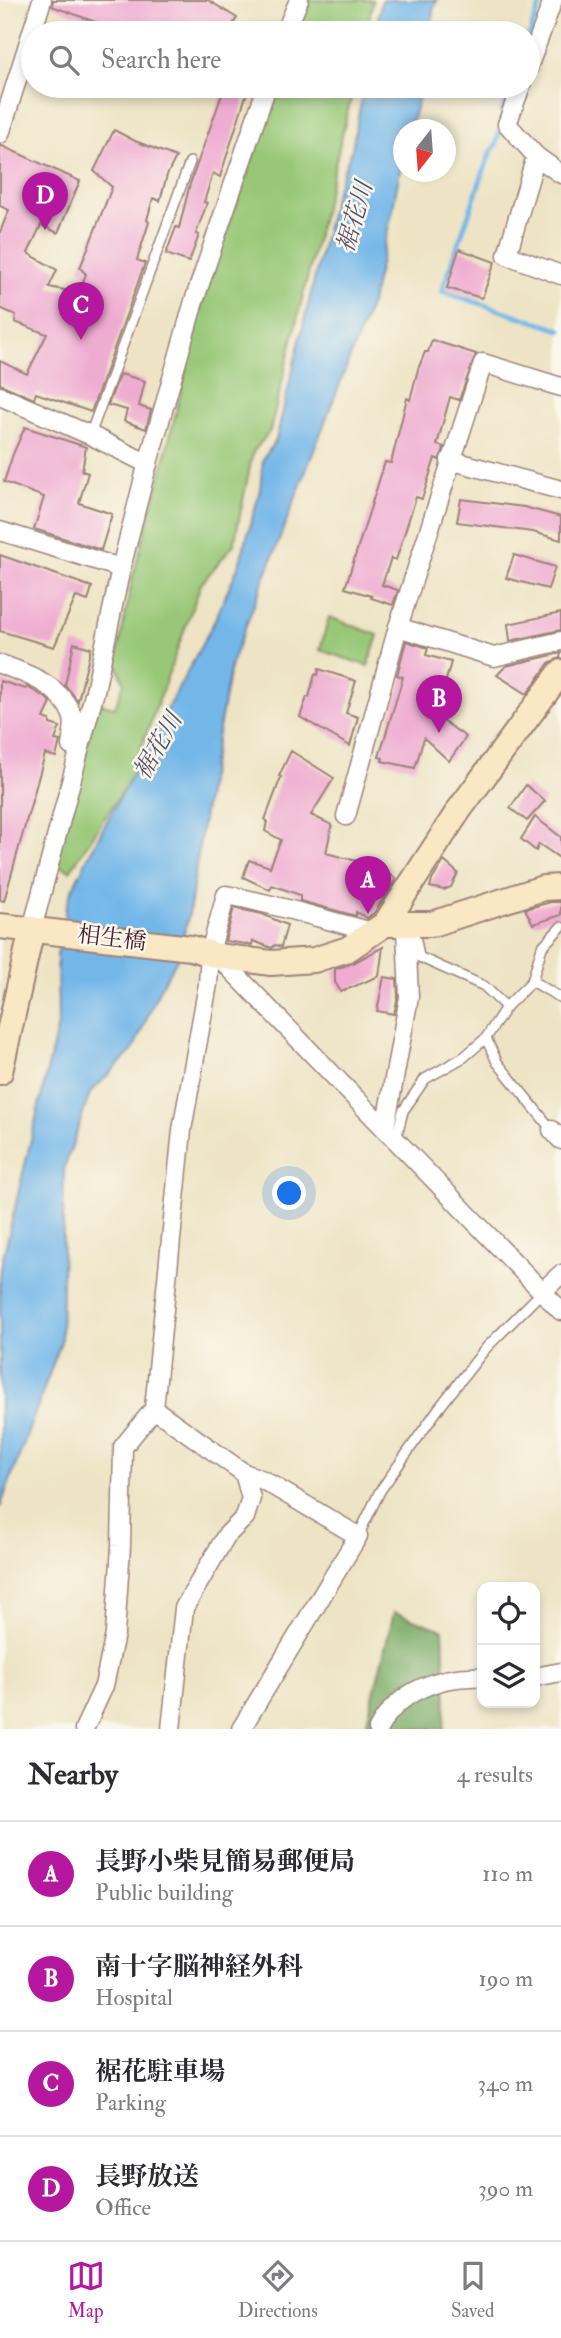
<!DOCTYPE html>
<html lang="en">
<head>
<meta charset="utf-8">
<style>
	:root { --surface:#fff; --page:#f2f2f3; --text:#2b2b33; --muted:#7c7c81; --line:#e1e1e2; --accent:#b5179e }
	body { margin:0; font-family:"IM FELL Double Pica","Noto Serif JP",serif; background:var(--page); color:var(--text) }
	.controls { position:absolute; right:21px; bottom:21px; display:grid; overflow:hidden; border-radius:14px; box-shadow:0 4px 10px #0003 }
	.controls button { width:63px; height:63px; display:grid; place-items:center; padding:0; border:0; border-bottom:2px solid var(--line); background:var(--surface); color:var(--text); font:35px sans-serif }
	.compass { position:absolute; left:393px; top:119px; width:63px; height:63px; border-radius:50%; background:var(--surface); box-shadow:0 4px 10px #0003; rotate:197deg }
	.you { position:absolute; left:290px; top:1194px; width:24px; height:24px; margin:-18px; border:5px solid #fff; border-radius:50%; background:#1a73e8; box-shadow:0 0 0 10px #1a73e833 }
	.badge { display:grid; place-items:center; width:46px; height:46px; border-radius:50%; background:var(--accent); color:#fff; font-size:23px; font-weight:700 }
	.pin { position:absolute; translate:-50% -58px; filter:drop-shadow(0 2px 4px #0008) }
	.pin::after { content:''; position:absolute; top:37px; width:24px; height:21px; background:inherit; clip-path:polygon(0 0,100% 0,50% 100%) }
	.list { margin:0; padding:0; list-style:none }
	h2 { display:flex; justify-content:space-between; align-items:center; height:91px; margin:0; padding:0 28px; font-size:30px }
	h2 small { font-size:23px; font-weight:400; color:var(--muted) }
	.list li { display:grid; grid-template-columns:46px 1fr auto; gap:21px; align-items:center; box-sizing:border-box; height:105px; padding:0 28px; border-top:2px solid var(--line) }
	.list b { display:block; font-size:26px; white-space:nowrap }
	.list p { margin:0; font-size:23px; white-space:nowrap; color:var(--muted) }
	.list em { font-size:23px; font-style:normal; color:var(--muted) }
	.icon { flex:none; width:38px; height:38px; fill:none; stroke:currentColor; stroke-width:2; stroke-linecap:round; stroke-linejoin:round }
	.map { position:relative; flex:none; width:561px; height:1729px; overflow:hidden }
	.search { position:absolute; background:var(--surface); box-shadow:0 4px 10px #0003; left:21px; right:21px; top:21px; height:77px; display:flex; align-items:center; gap:18px; box-sizing:border-box; padding:0 24px; border-radius:38px; color:var(--muted); font-size:26px }
	.sheet { height:511px; background:var(--surface) }
	nav { display:flex; justify-content:space-around; align-items:center; box-sizing:border-box; height:98px; border-top:2px solid var(--line); background:var(--surface); font-size:19px; color:var(--muted) }
	nav a { display:grid; justify-items:center; gap:4px }
	nav .on { color:var(--accent) }
	.map>svg:first-child { display:block }
	.green { fill:#98c877; stroke:#717451; stroke-width:2 }
	.forest { fill:#7aac68; stroke:#62664a; stroke-width:2 }
	.water { fill:#73b7e9; stroke:#5e6b8a; stroke-width:2 }
	.lines { fill:none; stroke-linecap:round; stroke-linejoin:round }
	.stream { stroke:#73b7e9; stroke-width:5 }
	.building { fill:#efacd1 }
	.lane-casing { stroke:#9c8278; stroke-width:12 }
	.street-casing { stroke:#9c8278; stroke-width:21 }
	.secondary-casing { stroke:#9c8278; stroke-width:28 }
	.lane { stroke:#fff; stroke-width:9 }
	.street { stroke:#fff; stroke-width:18 }
	.secondary { stroke:#fae7c3; stroke-width:24 }
	.labels { text-anchor:middle; dominant-baseline:central; stroke-width:5; stroke-linejoin:round; paint-order:stroke }
	.street-label { font-size:23px; fill:#4a1f2b; stroke:#fbf7ec }
	.water-label { font-size:24px; font-style:italic; fill:#58546e; stroke:#fbf7ec }
</style>
</head>
<body>
<div class="map">
<svg width="561" height="1729" viewBox="0 0 561 1729">
	<rect width="100%" height="100%" fill="#fbf7ec"/>
	<filter id="ink" filterUnits="userSpaceOnUse"><feTurbulence type="fractalNoise" baseFrequency=".0143" numOctaves="2"/><feDisplacementMap in="SourceGraphic" scale="14" xChannelSelector="R" yChannelSelector="G"/><feConvolveMatrix kernelMatrix="1 2 1 2 8 2 1 2 1" color-interpolation-filters="sRGB"/></filter>
	<filter id="wash" filterUnits="userSpaceOnUse"><feTurbulence type="fractalNoise" baseFrequency=".00686" numOctaves="4" result="noise"/><feDisplacementMap in="SourceGraphic" scale="28" xChannelSelector="R" yChannelSelector="G"/><feGaussianBlur stdDeviation="1.57" result="paint"/><feColorMatrix in="noise" values="0 0 0 0 0 0 0 0 0 0 0 0 0 0 0 0 0 1.4 0 .05"/><feComposite in="paint" operator="in"/></filter>
	<g filter="url(#wash)">
		<rect width="100%" height="100%" fill="#eee4c5"/>
		<g class="green">
			<path d="M310,0H373L366,33H297Z"/>
			<path d="M278,86H354L270,431L253,452L234,544L201,584L130,779L70,871L55,863L97,703L115,707L124,683L116,662L133,576L160,478L202,303Z"/>
			<path d="M329,617L378,635L368,666L320,650Z"/>
		</g>
		<path class="forest" d="M394,1612L443,1630L446,1698L444,1729H365Z"/>
		<g class="water">
			<path d="M382,0H437L433,9L432,33H375Z"/>
			<path d="M364,86H422L410,129L404,130L403,154L393,208L371,303L231,664L207,792L189,914L177,959L160,988L133,1050L90,1093L64,1169L61,1342L0,1508V1271L58,1025L57,955L66,918L65,912L71,892L91,851L214,622L239,565L260,491L263,459L276,440L334,197L352,149Z"/>
		</g>
		<g class="lines">
			<g class="stream">
				<path d="M528,39L542,0"/>
				<path d="M502,112L511,86"/>
				<path d="M499,132L496,145L490,153L442,291L561,330"/>
			</g>
		</g>
		<g id="blocks">
			<g class="building">
				<path d="M53,0H208L237,18L227,33H125L52,6Z"/>
				<path d="M225,86H249L220,177L213,173L204,202L207,203L196,234L199,235L189,262L166,254L176,227L179,228L190,184Z"/>
				<path d="M114,130L135,141L176,157L167,175L160,201L153,198L147,220L149,222L137,260L145,263L91,412L36,393L34,399L0,384V361L27,374L47,334L15,322L16,315L0,308V232L9,210L0,206V145L80,181L58,233L41,225L28,253L57,270L49,287L79,293L86,274L80,268L112,187L94,171Z"/>
				<path d="M459,249L495,262L482,298L447,288Z"/>
				<path d="M432,340L476,354L459,400L450,397L437,445L444,447L443,452L439,460L435,458L422,499L416,497L396,560L391,558L382,585L398,590L393,605L371,598L372,596L345,588L385,462L391,463L407,398L410,400L418,369L425,352H428Z"/>
				<path d="M120,374L145,381L139,406L151,410L146,429L124,421L127,410L108,405Z"/>
				<path d="M25,427L86,447L82,471L88,473L79,503L112,514L101,550L34,529L44,497L4,482L13,454Z"/>
				<path d="M461,499L524,507L561,517V540L533,532L457,522Z"/>
				<path d="M0,555L92,587L88,601L76,597L54,647L0,631Z"/>
				<path d="M514,555L555,567L548,589L506,578Z"/>
				<path d="M561,613V630L510,641L508,624Z"/>
				<path d="M406,641L428,648L426,655L451,662L443,691L450,694L442,720L466,737L449,761L424,738L415,768L382,761L383,758L379,757L403,677L397,675Z"/>
				<path d="M74,643L91,648L78,701L65,685Z"/>
				<path d="M561,653L560,658L549,663L527,694L497,675L506,666Z"/>
				<path d="M319,669L356,681L346,713L358,717L350,746L300,717L307,697H309L315,674L318,675Z"/>
				<path d="M0,681L26,689L27,687L46,698L51,703L44,718L50,720V724L60,727L55,740L60,741L56,757L45,754L4,901L0,900Z"/>
				<path d="M291,751L334,778L311,815L332,825L326,853L383,868L396,879L374,913L367,918L356,912V916L300,901V895L272,885L270,890L243,877L249,860L270,867L281,840L265,831L267,821L265,820L281,777L279,776Z"/>
				<path d="M526,785L545,801L527,821L510,808Z"/>
				<path d="M535,817L561,837V859L539,844L536,851L521,839Z"/>
				<path d="M444,861L458,873L451,887L444,890L430,887L432,880Z"/>
				<path d="M551,902H561V915L533,924L525,909Z"/>
				<path d="M234,908L262,914L287,925L281,947L275,945L272,948L253,941L252,945L225,941Z"/>
				<path d="M383,947L379,976L341,992L335,982V969L353,963Z"/>
				<path d="M384,977L397,979L398,996L394,1014L377,1011Z"/>
			</g>
		</g>
	</g>
	<g filter="url(#ink)">
		<use href="#blocks" fill-opacity="0" stroke="#9c8278" stroke-width="2"/>
		<g class="lines">
			<g class="lane-casing">
				<g id="lane">
					<path d="M90,435L190,162"/>
					<path d="M407,931L416,940L419,957L484,986L506,1007"/>
					<path d="M532,981L561,998"/>
					<path d="M486,1038L497,1062L552,1130"/>
					<path d="M396,1139L403,1111L425,1079L464,1057L486,1038L506,1007L532,981L542,947L561,927"/>
					<path d="M358,1536L380,1491L439,1408L486,1348L542,1292"/>
				</g>
			</g>
			<g class="street-casing">
				<g id="street">
					<path d="M285,33L299,0"/>
					<path d="M528,68L553,0"/>
					<path d="M521,86L507,124L536,156L561,174"/>
					<path d="M0,134L42,0"/>
					<path d="M536,156L507,255L561,275"/>
					<path d="M0,396L90,435L148,464"/>
					<path d="M450,460L561,490"/>
					<path d="M0,531L121,568"/>
					<path d="M398,627L494,657L561,641"/>
					<path d="M0,664C28,674 63,686 73,718C75,726 72,737 71,746"/>
					<path d="M346,816L398,627L483,363L561,387"/>
					<path d="M32,929L95,691L121,568L146,470L194,301L267,86"/>
					<path d="M218,956L561,1311"/>
					<path d="M385,1128L409,997L406,930L399,925"/>
					<path d="M552,1130L561,1140"/>
					<path d="M542,1292L561,1274"/>
					<path d="M154,1409L244,1473L263,1480L358,1536L241,1729"/>
					<path d="M535,1677L561,1672"/>
					<path d="M84,1729L104,1686L115,1634L121,1546L123,1447L154,1409L182,1130L208,984L210,952L226,895C276,904 324,920 373,932"/>
					<path d="M171,1729L184,1608L226,1536L245,1517L251,1498L244,1473"/>
					<path d="M378,1729C398,1691 440,1675 482,1677"/>
				</g>
			</g>
			<g class="secondary-casing">
				<g id="secondary">
					<path d="M385,924H432L543,888L561,887"/>
					<path d="M0,926L191,948L218,956L271,963L314,960L348,949L385,924L459,810L561,672"/>
					<path d="M0,1072L32,929"/>
				</g>
			</g>
			<use href="#lane" class="lane"/>
			<use href="#street" class="street"/>
			<use href="#secondary" class="secondary"/>
		</g>
	</g>
	<g class="labels">
		<g class="street-label">
			<text transform="translate(112 938) rotate(7)">相生橋</text>
		</g>
		<g class="water-label">
			<text transform="translate(355 217) rotate(-74)">裾花川</text>
			<text transform="translate(158 746) rotate(-61)">裾花川</text>
		</g>
	</g>
</svg>
<div class="controls">
<button><svg class="icon" aria-label="locate" viewBox="0 0 24 24"><circle cx="12" cy="12" r="6"/><path d="M12 2v4M12 18v4M2 12h4M18 12h4"/></svg></button>
<button><svg class="icon" aria-label="layers" viewBox="0 0 24 24"><path d="M12 4l9 5-9 5-9-5zM3 14l9 5 9-5"/></svg></button>
</div>
<svg class="compass" viewBox="-18 -18 36 36"><path d="M0-13l5 13h-10z" fill="#e53935"/><path d="M0 13l5-13h-10z" fill="#7c7c81"/></svg>
<div class="you"></div>
<div class="pin badge" style="left:368px;top:914px">A</div>
<div class="pin badge" style="left:439px;top:733px">B</div>
<div class="pin badge" style="left:81px;top:340px">C</div>
<div class="pin badge" style="left:45px;top:230px">D</div>
<div class="search"><svg class="icon" aria-label="search" viewBox="0 0 24 24"><circle cx="10" cy="10" r="6"/><path d="M15 15l6 6"/></svg>Search here</div>
</div>
<section class="sheet">
<h2>Nearby<small>4 results</small></h2>
<ul class="list">
<li><span class="badge">A</span><div><b>長野小柴見簡易郵便局</b><p>Public building</p></div><em>110 m</em></li>
<li><span class="badge">B</span><div><b>南十字脳神経外科</b><p>Hospital</p></div><em>190 m</em></li>
<li><span class="badge">C</span><div><b>裾花駐車場</b><p>Parking</p></div><em>340 m</em></li>
<li><span class="badge">D</span><div><b>長野放送</b><p>Office</p></div><em>390 m</em></li>
</ul>
</section>
<nav>
<a class="on"><svg class="icon" aria-label="map" viewBox="0 0 24 24"><path d="M3 6l6-2 6 2 6-2v14l-6 2-6-2-6 2zM9 4v14M15 6v14"/></svg>Map</a>
<a><svg class="icon" aria-label="directions" viewBox="0 0 24 24"><path d="M12 3l9 9-9 9-9-9zM9 14v-3h6M13 9l2 2-2 2"/></svg>Directions</a>
<a><svg class="icon" aria-label="saved" viewBox="0 0 24 24"><path d="M7 4h10v16l-5-4-5 4z"/></svg>Saved</a>
</nav>
</body>
</html>
